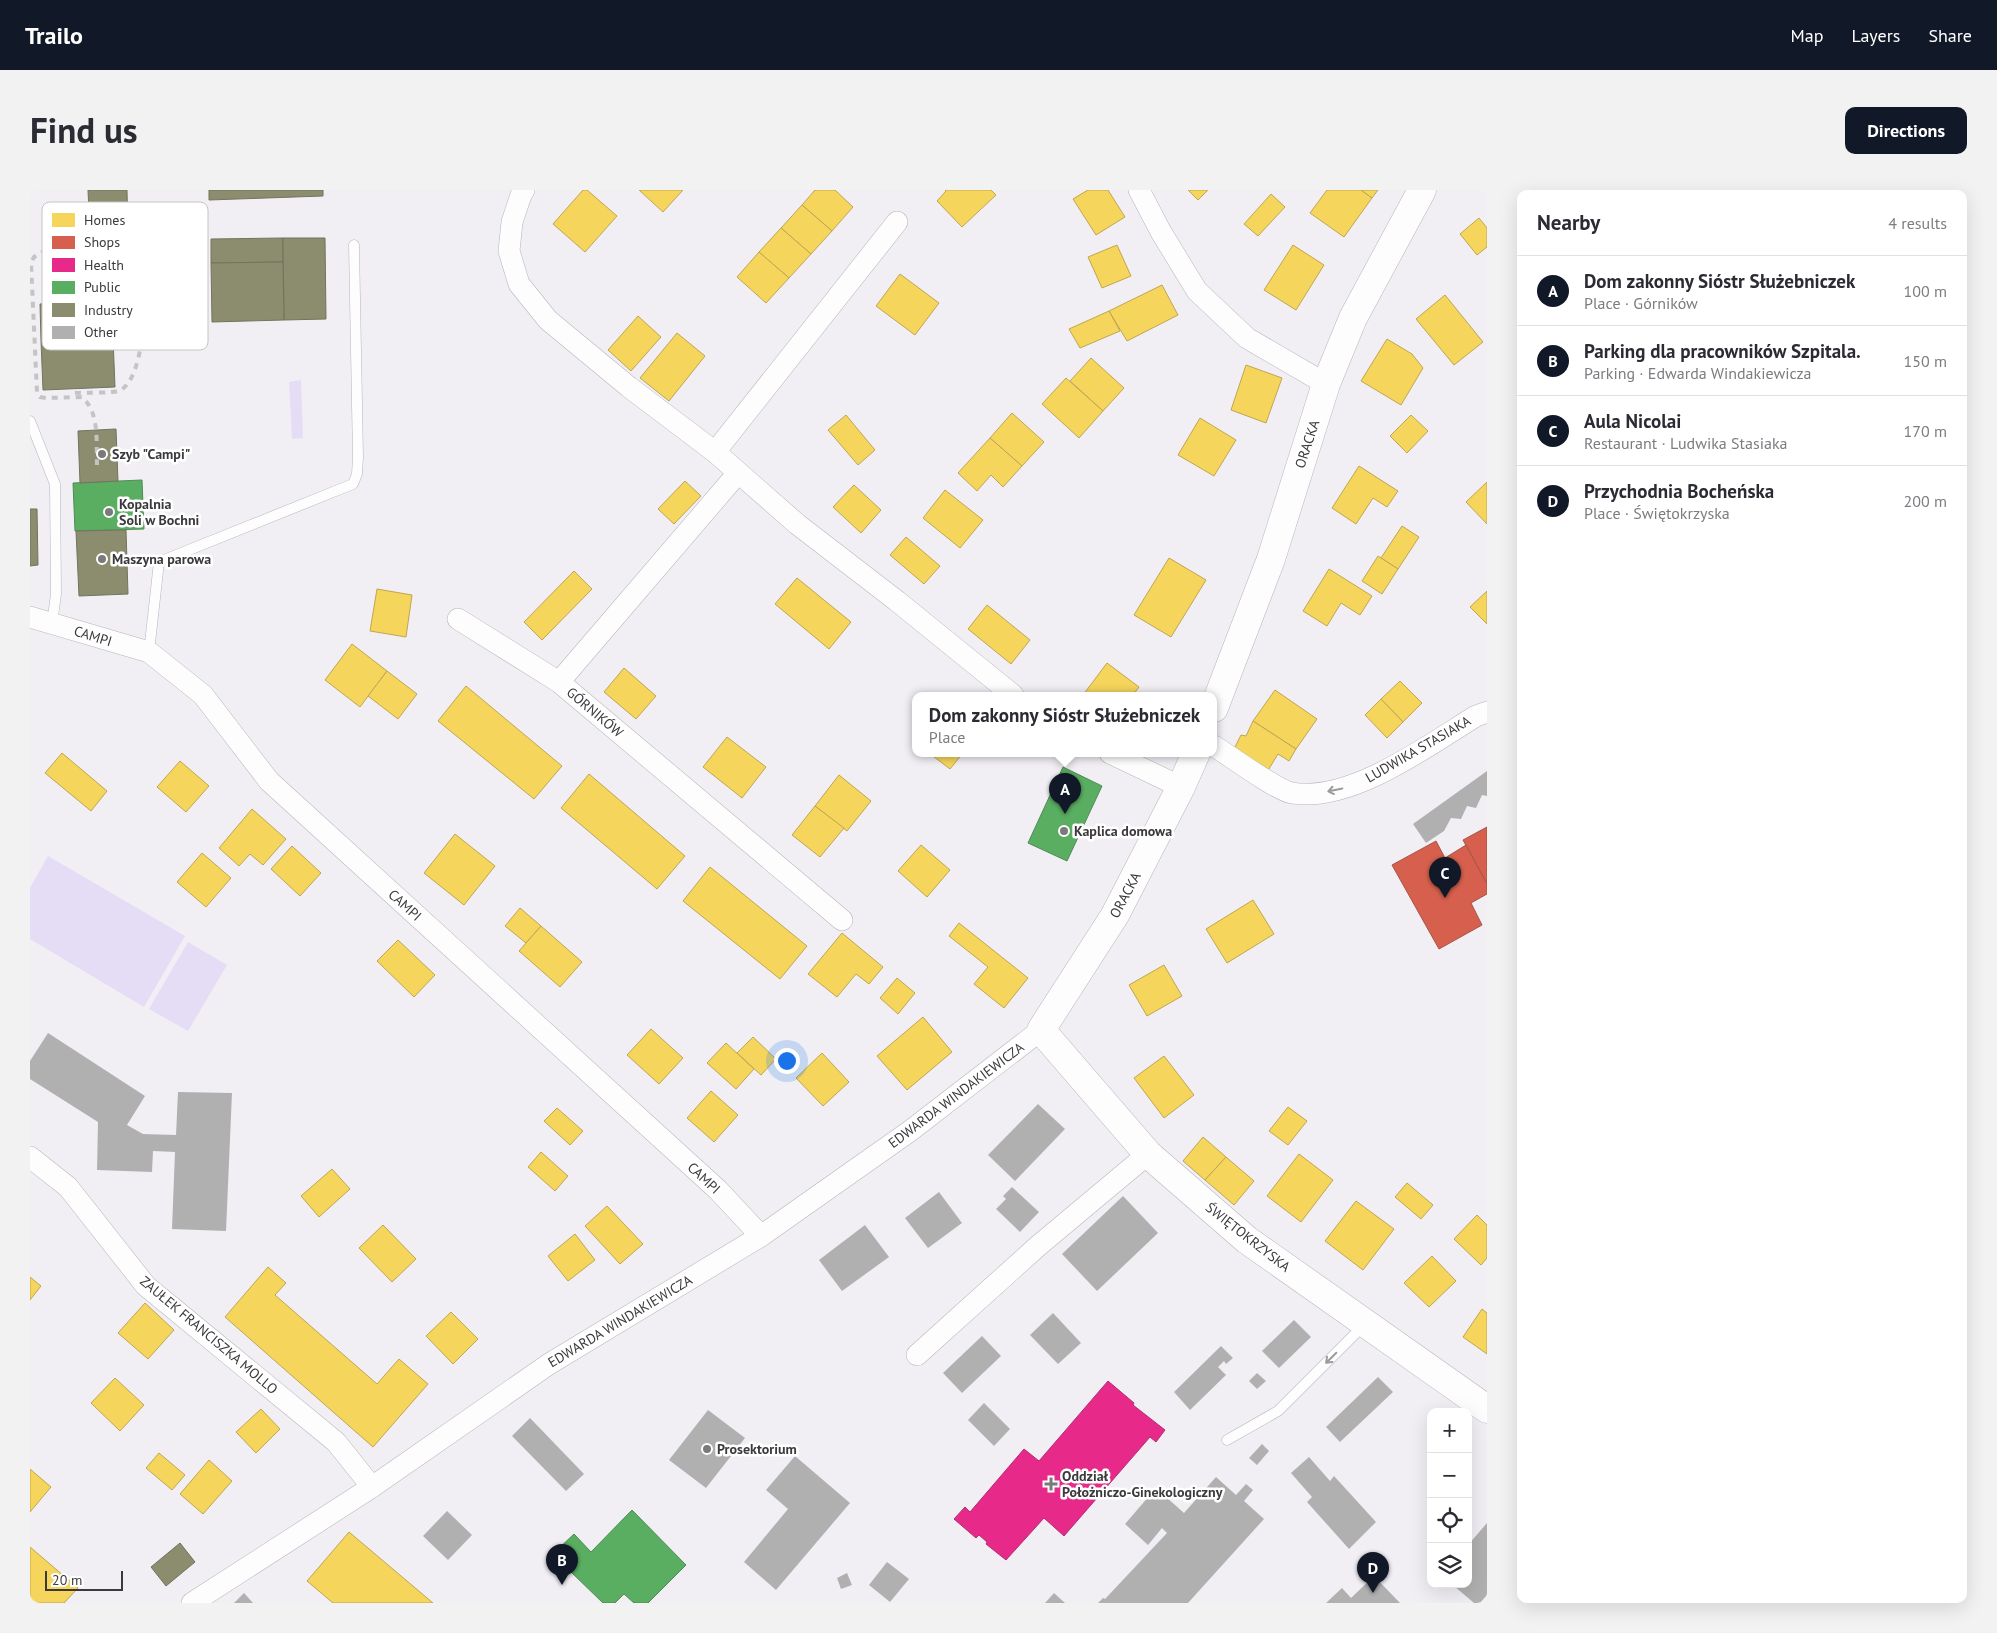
<!DOCTYPE html>
<html lang="en">
<head>
<meta charset="utf-8">
<style>
	:root { --surface:#fff; --page:#f2f2f3; --text:#2b2b33; --muted:#7c7c81; --line:#e1e1e2; --accent:#111827 }
	body { margin:0; font-family:"PT Sans",sans-serif; background:var(--page); color:var(--text) }
	.controls { position:absolute; right:15px; bottom:15px; display:grid; overflow:hidden; border-radius:10px; box-shadow:0 5px 20px #0002 }
	.controls button { width:45px; height:45px; display:grid; place-items:center; padding:0; border:0; border-bottom:1px solid var(--line); background:var(--surface); color:var(--text); font:25px sans-serif }
	.scale { position:absolute; left:15px; bottom:12px; width:78px; box-sizing:border-box; padding-left:5px; border:2px solid #3a393c; border-top:0; font-size:14px; line-height:18px; white-space:nowrap; color:#3a393c; -webkit-text-stroke:4px #fff; paint-order:stroke }
	.you { position:absolute; left:756px; top:870px; width:18px; height:18px; margin:-12px; border:4px solid #fff; border-radius:50%; background:#1a73e8; box-shadow:0 0 0 8px #1a73e833 }
	.badge { display:grid; place-items:center; width:32px; height:32px; border-radius:50%; background:var(--accent); color:#fff; font-size:16px; font-weight:700 }
	.pin { position:absolute; translate:-50% -41px; filter:drop-shadow(0 1px 2px #0008) }
	.pin::after { content:''; position:absolute; top:26px; width:18px; height:15px; background:inherit; clip-path:polygon(0 0,100% 0,50% 100%) }
	.popup { position:absolute; left:882px; top:502px; width:305px; height:65px; box-sizing:border-box; display:grid; place-content:center; border-radius:10px; background:var(--surface); filter:drop-shadow(0 1px 4px #0005); font-size:16px; white-space:nowrap; color:var(--muted) }
	.popup b { font-size:19px; color:var(--text) }
	.popup::after { content:''; position:absolute; left:50%; top:100%; margin-left:-10px; border:10px solid transparent; border-top-color:var(--surface) }
	.list { margin:0; padding:0; list-style:none }
	h2 { display:flex; justify-content:space-between; align-items:center; height:65px; margin:0; padding:0 20px; font-size:21px }
	h2 small { font-size:16px; font-weight:400; color:var(--muted) }
	.list li { display:grid; grid-template-columns:32px 1fr auto; gap:15px; align-items:center; box-sizing:border-box; height:70px; padding:0 20px; border-top:1px solid var(--line) }
	.list b { display:block; font-size:19px; white-space:nowrap }
	.list p { margin:0; font-size:16px; white-space:nowrap; color:var(--muted) }
	.list em { font-size:16px; font-style:normal; color:var(--muted) }
	.icon { flex:none; width:28px; height:28px; fill:none; stroke:currentColor; stroke-width:2; stroke-linecap:round; stroke-linejoin:round }
	.map { position:relative; flex:none; width:1457px; height:1413px; overflow:hidden; border-radius:10px }
	header { display:flex; align-items:center; gap:30px; box-sizing:border-box; height:70px; padding:0 25px; background:var(--accent); color:#fff }
	header strong { font-size:24px }
	nav { display:flex; gap:28px; margin-inline-start:auto; font-size:18px }
	.intro { display:flex; align-items:center; justify-content:space-between; box-sizing:border-box; height:120px; padding:0 30px }
	h1 { margin:0; font-size:35px }
	.button { padding:12px 22px; border-radius:10px; background:var(--accent); color:#fff; font-size:18px; font-weight:700 }
	main { display:flex; gap:30px; padding:0 30px }
	aside { flex:1; background:var(--surface); border-radius:10px; box-shadow:0 5px 20px #0002 }
	.map>svg:first-child { display:block }
	.green { fill:#e5dcf6 }
	.homes { fill:#f6d55c; stroke:#bea652 }
	.shops { fill:#d6604d; stroke:#a75448 }
	.health { fill:#e7298a; stroke:#b32e73 }
	.public { fill:#5aae61; stroke:#508b56 }
	.industry { fill:#8c8c6e; stroke:#73735f }
	.building { fill:#b1b0b1 }
	.lines { fill:none; stroke-linecap:round; stroke-linejoin:round }
	.lane-casing { stroke:#b7b5b9; stroke-width:11 }
	.street-casing { stroke:#b7b5b9; stroke-width:22 }
	.secondary-casing { stroke:#b7b5b9; stroke-width:29 }
	.lane { stroke:#fdfdfd; stroke-width:10 }
	.street { stroke:#fdfdfd; stroke-width:21 }
	.secondary { stroke:#fdfdfd; stroke-width:28 }
	.rail { stroke:#c4c4c4; stroke-width:4; stroke-dasharray:6 6; stroke-linecap:butt }
	.oneway { stroke:#9c9b9c }
	.poi-dot { fill:#7a797c; stroke:#fff; stroke-width:2 }
	.labels { text-anchor:middle; dominant-baseline:central; stroke-width:5; stroke-linejoin:round; paint-order:stroke }
	.street-label { font-size:14px; fill:#3a393c; stroke:#fff }
	.poi-label { font-size:14px; font-weight:bold; fill:#3a393c; stroke:#fff; text-anchor:start }
	.key { fill:#fff; stroke:#c4c4c4; stroke-width:1 }
	.key-label { font-size:14px; fill:#3a393c }
</style>
</head>
<body>
<header>
<strong>Trailo</strong>
<nav><a>Map</a><a>Layers</a><a>Share</a></nav>
</header>
<div class="intro"><h1>Find us</h1><a class="button">Directions</a></div>
<main>
<div class="map">
<svg width="1457" height="1413" viewBox="0 0 1457 1413">
	<rect width="100%" height="100%" fill="#f1eff4"/>
	<g class="green">
		<path d="M271,190L273,248L262,249L259,192Z"/>
		<path d="M18,666L155,746L114,817L0,749V698Z"/>
		<path d="M158,752L197,775L158,841L119,819Z"/>
	</g>
	<g class="homes">
		<path d="M553,0H557L587,26L555,62L523,34Z"/>
		<path d="M609,0H653L633,22Z"/>
		<path d="M785,0H805L823,17L802,41L772,15Z"/>
		<path d="M915,0H961L966,5L932,37L907,11L916,1Z"/>
		<path d="M1058,0H1078L1095,27L1066,45L1043,9Z"/>
		<path d="M1158,0H1178L1168,10Z"/>
		<path d="M1297,0H1331L1342,8L1314,47L1280,23Z"/>
		<path d="M1331,0H1348L1342,8Z"/>
		<path d="M1241,4L1255,17L1228,46L1214,34Z"/>
		<path d="M772,15L802,41L781,64L751,38Z"/>
		<path d="M1449,28L1457,38V57L1447,65L1430,44Z"/>
		<path d="M751,38L781,64L759,88L729,62Z"/>
		<path d="M1087,55L1101,86L1072,98L1058,67Z"/>
		<path d="M1263,55L1294,75L1266,120L1234,100Z"/>
		<path d="M729,62L759,88L736,113L707,87Z"/>
		<path d="M870,84L909,113L885,145L846,116Z"/>
		<path d="M1132,95L1148,125L1097,151L1079,121Z"/>
		<path d="M1415,105L1453,152L1424,175L1386,129Z"/>
		<path d="M1079,121L1090,141L1050,158L1039,139Z"/>
		<path d="M608,126L631,147L601,181L578,160Z"/>
		<path d="M647,143L675,166L639,211L610,188Z"/>
		<path d="M1357,149L1382,164L1393,178L1371,215L1331,191Z"/>
		<path d="M1061,168L1094,198L1073,221L1040,191Z"/>
		<path d="M1216,175L1252,188L1236,233L1201,220Z"/>
		<path d="M1036,188L1073,221L1049,248L1012,214Z"/>
		<path d="M982,223L1014,252L992,276L960,248Z"/>
		<path d="M816,225L845,260L828,275L798,240Z"/>
		<path d="M1381,225L1398,241L1377,263L1360,246Z"/>
		<path d="M1170,228L1206,250L1184,286L1148,265Z"/>
		<path d="M960,248L992,276L973,297L961,285L947,301L928,283Z"/>
		<path d="M1329,276L1368,301L1357,317L1343,308L1326,334L1302,318Z"/>
		<path d="M655,291L671,306L644,334L628,319Z"/>
		<path d="M1457,292V334L1436,312Z"/>
		<path d="M824,295L851,320L831,343L803,317Z"/>
		<path d="M915,300L953,330L930,358L893,328Z"/>
		<path d="M1372,336L1389,347L1368,379L1351,368Z"/>
		<path d="M876,347L910,376L894,394L860,365Z"/>
		<path d="M1348,366L1368,379L1352,404L1332,391Z"/>
		<path d="M1139,368L1176,390L1141,447L1104,425Z"/>
		<path d="M1299,379L1342,406L1330,425L1311,413L1297,436L1273,421Z"/>
		<path d="M544,381L562,399L512,450L494,432Z"/>
		<path d="M767,388L821,432L799,459L745,414Z"/>
		<path d="M347,399L382,405L376,447L340,441Z"/>
		<path d="M1457,401V434L1440,417Z"/>
		<path d="M957,415L1000,450L981,474L938,439Z"/>
		<path d="M322,454L357,481L330,517L295,490Z"/>
		<path d="M1077,473L1109,497L1103,505H1053Z"/>
		<path d="M594,478L626,506L606,529L574,502Z"/>
		<path d="M357,481L387,504L368,529L338,506Z"/>
		<path d="M1370,491L1392,513L1373,532L1351,509Z"/>
		<path d="M436,496L532,576L504,609L408,531Z"/>
		<path d="M1245,500L1287,529L1266,559L1223,531Z"/>
		<path d="M1351,509L1373,532L1357,548L1335,525Z"/>
		<path d="M1223,531L1266,559L1259,571L1248,564L1237,582L1204,559L1211,545L1216,546Z"/>
		<path d="M697,547L736,577L712,608L673,577Z"/>
		<path d="M32,563L77,601L61,621L15,583Z"/>
		<path d="M899,563H933L920,579Z"/>
		<path d="M150,571L179,596L156,622L127,597Z"/>
		<path d="M559,584L655,666L627,699L531,618Z"/>
		<path d="M809,585L841,611L817,641L785,616Z"/>
		<path d="M785,616L814,638L790,667L762,645Z"/>
		<path d="M222,619L256,649L233,675L220,664L209,676L189,658Z"/>
		<path d="M425,644L465,676L434,715L394,683Z"/>
		<path d="M891,655L920,680L897,707L868,681Z"/>
		<path d="M262,656L291,683L270,706L241,679Z"/>
		<path d="M172,663L201,688L176,717L147,692Z"/>
		<path d="M680,677L777,756L750,789L653,711Z"/>
		<path d="M1223,710L1244,744L1197,773L1176,739Z"/>
		<path d="M490,718L511,736L496,753L475,736Z"/>
		<path d="M929,733L998,788L974,818L944,794L958,777L919,746Z"/>
		<path d="M511,736L552,772L530,797L489,761Z"/>
		<path d="M812,743L853,777L839,794L826,784L807,807L778,784Z"/>
		<path d="M368,750L405,785L384,807L347,771Z"/>
		<path d="M1134,775L1152,806L1117,826L1099,795Z"/>
		<path d="M867,788L885,803L868,824L850,808Z"/>
		<path d="M893,827L922,862L877,900L847,866Z"/>
		<path d="M621,839L653,868L629,894L597,865Z"/>
		<path d="M723,847L746,869L731,885L707,863Z"/>
		<path d="M696,853L724,879L706,899L677,873Z"/>
		<path d="M792,863L819,892L793,916L766,888Z"/>
		<path d="M1134,866L1164,905L1134,928L1104,888Z"/>
		<path d="M681,901L708,925L684,952L657,928Z"/>
		<path d="M1258,917L1277,931L1258,955L1239,941Z"/>
		<path d="M527,918L553,941L540,955L514,931Z"/>
		<path d="M1173,947L1196,967L1175,990L1153,971Z"/>
		<path d="M511,962L538,986L525,1001L498,977Z"/>
		<path d="M1269,964L1303,990L1271,1032L1237,1006Z"/>
		<path d="M1196,967L1224,991L1204,1015L1175,990Z"/>
		<path d="M302,979L320,999L289,1027L271,1006Z"/>
		<path d="M1377,993L1403,1015L1391,1029L1365,1007Z"/>
		<path d="M1326,1011L1364,1039L1333,1080L1295,1051Z"/>
		<path d="M577,1016L613,1054L590,1074L555,1036Z"/>
		<path d="M1447,1025L1457,1035V1068L1451,1075L1424,1049Z"/>
		<path d="M353,1035L386,1069L362,1092L329,1058Z"/>
		<path d="M545,1044L565,1070L538,1091L518,1066Z"/>
		<path d="M1402,1066L1426,1091L1399,1117L1374,1093Z"/>
		<path d="M238,1077L256,1093L245,1105L347,1194L369,1169L398,1194L343,1257L195,1127Z"/>
		<path d="M0,1087L11,1096L0,1110Z"/>
		<path d="M115,1113L144,1140L118,1169L88,1143Z"/>
		<path d="M1452,1119L1457,1123V1164L1433,1147Z"/>
		<path d="M421,1122L448,1149L423,1174L396,1146Z"/>
		<path d="M85,1188L114,1215L90,1241L61,1213Z"/>
		<path d="M231,1219L250,1239L226,1263L206,1242Z"/>
		<path d="M129,1263L155,1285L142,1300L116,1278Z"/>
		<path d="M179,1270L202,1291L173,1324L150,1304Z"/>
		<path d="M0,1279L21,1297L0,1322Z"/>
		<path d="M319,1342L403,1413H303L277,1391Z"/>
		<path d="M0,1357L48,1398L34,1413H2L0,1411Z"/>
	</g>
	<g class="shops">
		<path d="M1457,637V694L1433,650Z"/>
		<path d="M1406,651L1415,668L1436,655L1457,694V704L1441,713L1452,735L1409,759L1362,675Z"/>
	</g>
	<path class="health" d="M1078,1191L1104,1213L1103,1215L1135,1240L1126,1252L1120,1247L1034,1346L1014,1328L976,1370L956,1354L957,1352L949,1345L946,1348L924,1329L935,1317L940,1322L994,1259L1009,1271Z"/>
	<g class="public">
		<path d="M112,290L114,339L45,341L43,293Z"/>
		<path d="M1033,577L1072,596L1037,671L998,653Z"/>
		<path d="M602,1320L656,1375L618,1413H604L594,1404L585,1413H573L540,1381L528,1359L544,1344L561,1362Z"/>
	</g>
	<g class="industry">
		<path d="M58,0H97L98,44L60,45Z"/>
		<path d="M179,0H293V6L179,10Z"/>
		<path d="M253,48V72L181,73V49Z"/>
		<path d="M253,48H295L296,129L254,130Z"/>
		<path d="M253,72L254,130L182,132L181,73Z"/>
		<path d="M139,79L140,132H102L101,80Z"/>
		<path d="M81,111L83,148L11,151L10,114Z"/>
		<path d="M83,148L85,197L13,200L11,151Z"/>
		<path d="M86,239L88,291L50,293L48,241Z"/>
		<path d="M0,319H7L8,375L0,376Z"/>
		<path d="M96,340L98,404L49,406L46,341Z"/>
		<path d="M150,1353L165,1372L136,1396L121,1377Z"/>
	</g>
	<g class="building">
		<path d="M1457,581V606L1452,605L1446,618L1437,616L1431,629L1421,628L1414,641L1396,653L1383,634Z"/>
		<path d="M18,843L115,906L97,935L113,944L146,945L148,902L202,903L196,1041L142,1039L145,962L123,961L122,982L67,980L68,932L0,889V871Z"/>
		<path d="M1008,914L1035,939L985,991L958,965Z"/>
		<path d="M982,997L1009,1022L990,1042L966,1019L976,1009L973,1006Z"/>
		<path d="M909,1002L932,1033L898,1058L875,1028Z"/>
		<path d="M1093,1006L1128,1043L1067,1101L1032,1064Z"/>
		<path d="M835,1035L859,1067L812,1101L789,1070Z"/>
		<path d="M1023,1123L1051,1153L1028,1174L1000,1145Z"/>
		<path d="M1264,1130L1281,1147L1249,1178L1232,1161Z"/>
		<path d="M952,1146L971,1166L932,1203L913,1183Z"/>
		<path d="M1191,1156L1203,1168L1196,1174L1194,1171L1188,1177L1196,1185L1160,1220L1144,1202Z"/>
		<path d="M1227,1183L1236,1191L1227,1199L1219,1191Z"/>
		<path d="M1348,1187L1363,1202L1310,1252L1296,1237Z"/>
		<path d="M954,1213L980,1239L964,1256L938,1230Z"/>
		<path d="M678,1220L715,1248L676,1298L639,1270Z"/>
		<path d="M500,1228L554,1284L536,1301L482,1246Z"/>
		<path d="M1232,1254L1239,1261L1227,1275L1219,1268Z"/>
		<path d="M765,1266L820,1313L746,1400L714,1372L758,1319L736,1300Z"/>
		<path d="M1279,1267L1300,1291L1304,1286L1346,1332L1319,1359L1277,1312L1282,1307L1261,1283Z"/>
		<path d="M1186,1287L1206,1305L1216,1294L1223,1300L1214,1311L1234,1329L1158,1413H1068L1073,1408L1075,1409L1137,1343L1132,1338L1118,1355L1095,1334L1126,1298L1154,1323Z"/>
		<path d="M417,1321L442,1345L418,1370L393,1346Z"/>
		<path d="M1457,1333V1405L1450,1413H1444L1424,1396L1426,1394H1438V1355Z"/>
		<path d="M857,1372L879,1389L860,1412L839,1395Z"/>
		<path d="M817,1383L822,1395L811,1399L807,1388Z"/>
		<path d="M1344,1386L1370,1413H1296L1312,1398L1321,1408Z"/>
		<path d="M214,1403L223,1413H204Z"/>
		<path d="M1024,1403L1035,1413H1015Z"/>
	</g>
	<g class="lines">
		<g class="lane-casing">
			<g id="lane">
				<path d="M0,231L25,294L26,404L22,434"/>
				<path d="M119,462L129,372L323,294L327,284L328,267L324,55"/>
				<path d="M1197,1250L1248,1221L1335,1134"/>
			</g>
		</g>
		<g class="street-casing">
			<g id="street">
				<path d="M494,0L491,5L482,32L479,61L489,94L518,130L599,197L685,262L767,334L867,411L983,505"/>
				<path d="M1109,0L1131,42L1167,101L1217,148L1296,194"/>
				<path d="M685,262L867,32"/>
				<path d="M708,283L529,492L812,730"/>
				<path d="M0,427L119,462L173,505L239,591L688,1000L731,1046"/>
				<path d="M428,429L529,492"/>
				<path d="M1184,556C1200,566 1246,600 1262,603C1321,613 1397,556 1446,526L1457,522"/>
				<path d="M1080,563L1151,597"/>
				<path d="M0,967L38,997L116,1096L306,1252L342,1297"/>
				<path d="M887,1165L1008,1056L1118,964"/>
				<path d="M162,1413L342,1297L519,1174L731,1046L880,941L1011,840"/>
			</g>
		</g>
		<g class="secondary-casing">
			<g id="secondary">
				<path d="M1184,518L1241,369L1296,194L1323,128L1392,0"/>
				<path d="M1166,563L1151,597L1085,725L1011,840L1118,964L1217,1050L1457,1219"/>
			</g>
		</g>
		<use href="#lane" class="lane"/>
		<use href="#street" class="street"/>
		<use href="#secondary" class="secondary"/>
		<g class="rail">
			<path d="M45,203C55,202 83,204 91,200C108,189 111,153 114,136"/>
			<path d="M67,275C66,252 70,223 52,207L16,208L10,207L7,202L1,73L4,67L14,61L83,59C96,60 108,63 111,78"/>
		</g>
	</g>
	<defs><path id="oneway-shaft" d="M-6 0H5M1.5-3L5.5 0L1.5 3" fill="none" stroke-width="1.6" stroke-linecap="round" stroke-linejoin="round" transform="scale(1.25)"/></defs>
	<g class="oneway">
		<use href="#oneway-shaft" transform="translate(1305 600) rotate(168)"/>
		<use href="#oneway-shaft" transform="translate(1301 1168) rotate(135)"/>
	</g>
	<g class="poi-dot">
		<circle cx="72" cy="264" r="5"/>
		<circle cx="79" cy="322" r="5"/>
		<circle cx="72" cy="369" r="5"/>
		<circle cx="1034" cy="641" r="5"/>
		<circle cx="677" cy="1259" r="5"/>
		<path d="M1018.5 1286.5h5v5h5v5h-5v5h-5v-5h-5v-5h5z"/>
	</g>
	<g class="labels">
		<g class="street-label">
			<text transform="translate(1277 254) rotate(-72)">ORACKA</text>
			<text transform="translate(63 446) rotate(17)">CAMPI</text>
			<text transform="translate(565 522) rotate(40)">GÓRNIKÓW</text>
			<text transform="translate(1388 559) rotate(-30)">LUDWIKA STASIAKA</text>
			<text transform="translate(1095 705) rotate(-62)">ORACKA</text>
			<text transform="translate(375 715) rotate(42)">CAMPI</text>
			<text transform="translate(926 905) rotate(-37)">EDWARDA WINDAKIEWICZA</text>
			<text transform="translate(674 988) rotate(43)">CAMPI</text>
			<text transform="translate(1218 1047) rotate(38)">ŚWIĘTOKRZYSKA</text>
			<text transform="translate(590 1131) rotate(-31)">EDWARDA WINDAKIEWICZA</text>
			<text transform="translate(179 1145) rotate(40)">ZAUŁEK FRANCISZKA MOLLO</text>
		</g>
		<g class="poi-label">
			<text x="82" y="264">Szyb "Campi"</text>
			<text x="89" y="314">Kopalnia<tspan x="89" dy="16">Soli w Bochni</tspan></text>
			<text x="82" y="369">Maszyna parowa</text>
			<text x="1044" y="641">Kaplica domowa</text>
			<text x="687" y="1259">Prosektorium</text>
			<text x="1032" y="1286">Oddział<tspan x="1032" dy="16">Położniczo-Ginekologiczny</tspan></text>
		</g>
	</g>
	<rect x="12" y="12" width="166" height="148" rx="8" class="key"/>
	<rect x="22" y="23" width="23" height="14" fill="#f6d55c"/>
	<rect x="22" y="46" width="23" height="13" fill="#d6604d"/>
	<rect x="22" y="68" width="23" height="14" fill="#e7298a"/>
	<rect x="22" y="91" width="23" height="13" fill="#5aae61"/>
	<rect x="22" y="113" width="23" height="14" fill="#8c8c6e"/>
	<rect x="22" y="136" width="23" height="13" fill="#b1b0b1"/>
	<g class="key-label">
		<text x="54" y="35">Homes</text>
		<text x="54" y="57">Shops</text>
		<text x="54" y="80">Health</text>
		<text x="54" y="102">Public</text>
		<text x="54" y="125">Industry</text>
		<text x="54" y="147">Other</text>
	</g>
</svg>
<div class="controls">
<button>+</button>
<button>−</button>
<button><svg class="icon" aria-label="locate" viewBox="0 0 24 24"><circle cx="12" cy="12" r="6"/><path d="M12 2v4M12 18v4M2 12h4M18 12h4"/></svg></button>
<button><svg class="icon" aria-label="layers" viewBox="0 0 24 24"><path d="M12 4l9 5-9 5-9-5zM3 14l9 5 9-5"/></svg></button>
</div>
<div class="scale">20 m</div>
<div class="you"></div>
<div class="pin badge" style="left:1035px;top:624px">A</div>
<div class="popup"><b>Dom zakonny Sióstr Służebniczek</b>Place</div>
<div class="pin badge" style="left:532px;top:1395px">B</div>
<div class="pin badge" style="left:1415px;top:708px">C</div>
<div class="pin badge" style="left:1343px;top:1403px">D</div>
</div>
<aside>
<h2>Nearby<small>4 results</small></h2>
<ul class="list">
<li><span class="badge">A</span><div><b>Dom zakonny Sióstr Służebniczek</b><p>Place · Górników</p></div><em>100 m</em></li>
<li><span class="badge">B</span><div><b>Parking dla pracowników Szpitala.</b><p>Parking · Edwarda Windakiewicza</p></div><em>150 m</em></li>
<li><span class="badge">C</span><div><b>Aula Nicolai</b><p>Restaurant · Ludwika Stasiaka</p></div><em>170 m</em></li>
<li><span class="badge">D</span><div><b>Przychodnia Bocheńska</b><p>Place · Świętokrzyska</p></div><em>200 m</em></li>
</ul>
</aside>
</main>
</body>
</html>
